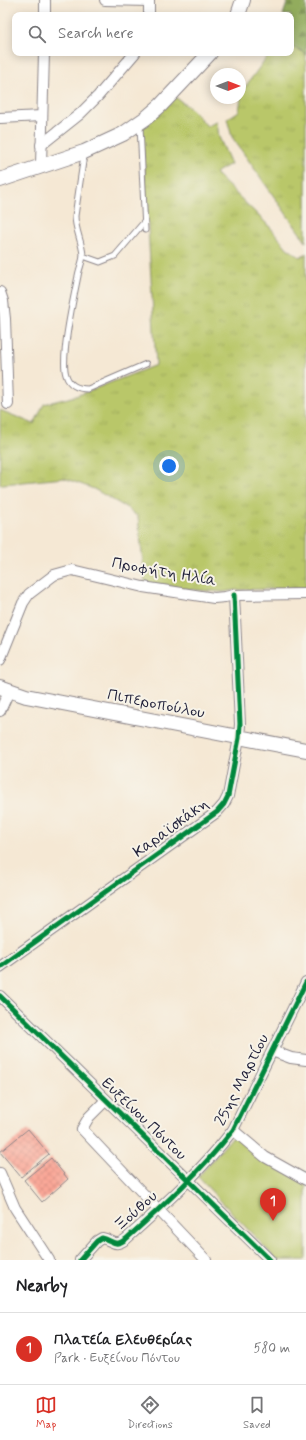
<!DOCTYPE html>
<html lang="en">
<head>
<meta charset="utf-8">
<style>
	:root { --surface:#fff; --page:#f6f6f6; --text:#202124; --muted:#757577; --line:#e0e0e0; --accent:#d93025 }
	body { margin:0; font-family:Mynerve,sans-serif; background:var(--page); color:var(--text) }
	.compass { position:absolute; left:210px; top:68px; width:36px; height:36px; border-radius:50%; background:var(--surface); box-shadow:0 2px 10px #0003; rotate:90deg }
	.you { position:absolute; left:169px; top:466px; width:14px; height:14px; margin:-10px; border:3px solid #fff; border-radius:50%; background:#1a73e8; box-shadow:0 0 0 6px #1a73e833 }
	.badge { display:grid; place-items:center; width:26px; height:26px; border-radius:50%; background:var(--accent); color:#fff; font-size:13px; font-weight:700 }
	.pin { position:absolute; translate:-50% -33px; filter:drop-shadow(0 1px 2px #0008) }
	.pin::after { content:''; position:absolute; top:21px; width:14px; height:12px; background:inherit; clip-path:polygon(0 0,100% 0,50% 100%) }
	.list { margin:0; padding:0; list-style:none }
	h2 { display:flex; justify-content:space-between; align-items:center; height:52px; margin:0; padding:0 16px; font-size:17px }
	h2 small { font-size:13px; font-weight:400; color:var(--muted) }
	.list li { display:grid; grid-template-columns:26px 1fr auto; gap:12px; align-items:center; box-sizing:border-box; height:72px; padding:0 16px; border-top:1px solid var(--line) }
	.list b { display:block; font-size:15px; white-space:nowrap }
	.list p { margin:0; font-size:13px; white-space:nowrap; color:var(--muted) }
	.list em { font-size:13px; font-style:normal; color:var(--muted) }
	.icon { flex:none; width:22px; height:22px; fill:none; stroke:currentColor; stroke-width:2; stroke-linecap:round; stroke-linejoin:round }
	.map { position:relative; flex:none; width:306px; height:1260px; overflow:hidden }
	.search { position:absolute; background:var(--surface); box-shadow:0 2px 10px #0003; left:12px; right:12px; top:12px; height:44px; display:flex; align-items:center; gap:10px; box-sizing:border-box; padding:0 14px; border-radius:8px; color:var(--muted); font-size:15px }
	.sheet { height:124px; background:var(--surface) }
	nav { display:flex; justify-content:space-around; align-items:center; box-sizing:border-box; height:56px; border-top:1px solid var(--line); background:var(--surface); font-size:11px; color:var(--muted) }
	nav a { display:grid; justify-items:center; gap:2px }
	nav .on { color:var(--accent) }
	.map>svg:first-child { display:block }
	.grass { fill:url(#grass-tufts); stroke:#6e7452 }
	.forest { fill:url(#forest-firs); stroke:#5a674c }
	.park { fill:#b9c769; stroke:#6e7452 }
	.building { fill:url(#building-cross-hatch) }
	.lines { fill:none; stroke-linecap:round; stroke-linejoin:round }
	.lane-casing { stroke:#8c8588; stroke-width:7 }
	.street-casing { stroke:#8c8588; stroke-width:12 }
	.secondary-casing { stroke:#8c8588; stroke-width:16 }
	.lane { stroke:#fff; stroke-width:5 }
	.street { stroke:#fff; stroke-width:10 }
	.secondary { stroke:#fff; stroke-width:14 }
	.cycleway-casing { stroke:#f7f3e8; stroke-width:8 }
	.cycleway { stroke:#00873e; stroke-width:5 }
	.labels { text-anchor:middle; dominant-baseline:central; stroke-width:4; stroke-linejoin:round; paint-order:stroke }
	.street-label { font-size:16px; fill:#22223b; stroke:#f7f3e8 }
</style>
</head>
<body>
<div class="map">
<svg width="306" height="1260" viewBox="0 0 306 1260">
	<defs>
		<pattern id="grass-tufts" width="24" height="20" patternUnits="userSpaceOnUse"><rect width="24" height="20" fill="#b9c769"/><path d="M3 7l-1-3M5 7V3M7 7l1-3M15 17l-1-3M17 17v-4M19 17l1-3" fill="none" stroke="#9fab5c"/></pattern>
		<pattern id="forest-firs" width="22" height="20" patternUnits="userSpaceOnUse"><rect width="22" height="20" fill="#92ac5d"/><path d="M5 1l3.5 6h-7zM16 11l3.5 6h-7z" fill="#778c4e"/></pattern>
		<pattern id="building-cross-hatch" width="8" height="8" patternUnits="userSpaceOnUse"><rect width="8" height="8" fill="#faa696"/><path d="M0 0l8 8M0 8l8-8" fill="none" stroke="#d68f82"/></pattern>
	</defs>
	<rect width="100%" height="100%" fill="#f7f3e8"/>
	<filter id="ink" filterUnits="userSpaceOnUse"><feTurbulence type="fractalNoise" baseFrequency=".025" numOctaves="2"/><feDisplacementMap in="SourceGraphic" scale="8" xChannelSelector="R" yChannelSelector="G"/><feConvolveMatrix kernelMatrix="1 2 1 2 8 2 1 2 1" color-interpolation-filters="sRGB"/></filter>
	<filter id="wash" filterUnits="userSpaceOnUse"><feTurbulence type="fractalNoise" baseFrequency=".012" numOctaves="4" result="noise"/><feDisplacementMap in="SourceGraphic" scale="16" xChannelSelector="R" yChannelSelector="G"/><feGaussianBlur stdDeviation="0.9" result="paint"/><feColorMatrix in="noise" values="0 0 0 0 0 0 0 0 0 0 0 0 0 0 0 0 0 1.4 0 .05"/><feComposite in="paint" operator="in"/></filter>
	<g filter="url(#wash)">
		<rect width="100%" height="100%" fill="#f5e8d4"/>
		<g class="grass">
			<path d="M291,48L298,49L306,54V242L232,137L227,119L239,111L242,91L270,53H291Z"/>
			<path d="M174,96L191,109L207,126L217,122L219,137L231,164L215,173L270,227L287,248L300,257L306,253V588L236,590L223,592L196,590L145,582L138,517L127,508L94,489L64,478L3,484L0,485V410L34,424L44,404L76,396L156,365L142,124Z"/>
		</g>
		<path class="forest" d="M288,0H306V54L298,49L291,48V15H283Z"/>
		<path class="park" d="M234,1135L306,1184V1258L305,1260H277L198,1177Z"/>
		<g id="blocks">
			<g class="building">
				<path d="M28,1129L49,1154L21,1177L0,1152Z"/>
				<path d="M51,1158L68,1179L42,1202L24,1180Z"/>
			</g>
		</g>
	</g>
	<g filter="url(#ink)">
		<use href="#blocks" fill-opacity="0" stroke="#8c8588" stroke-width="1"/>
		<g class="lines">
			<g class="lane-casing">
				<g id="lane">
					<path d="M140,126L145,230"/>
					<path d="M84,155L75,216C75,229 82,242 83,255C83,261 79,269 78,276C74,296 60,357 66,375C69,385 78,389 88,389L146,364"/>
					<path d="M83,256L100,262L115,256L145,221"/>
				</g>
			</g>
			<g class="street-casing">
				<g id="street">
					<path d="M105,0L149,1"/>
					<path d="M45,15V0"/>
					<path d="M149,15V0"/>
					<path d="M0,118L42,116"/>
					<path d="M41,145L80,114L98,96L135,53"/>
					<path d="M41,165L44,53"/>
					<path d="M0,292L3,301L5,319L8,404"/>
					<path d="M0,660L23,603L29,594L54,575L72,570L143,587L214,598L225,597L234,595L306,594"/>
					<path d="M0,711L9,691"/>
					<path d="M0,967L217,812L224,804L228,796L239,738L240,724L234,595"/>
					<path d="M0,996L270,1260"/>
					<path d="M272,1051L291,1058L306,1060"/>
					<path d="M106,1100L89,1117L82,1129L206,1260"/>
					<path d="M233,1130L265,1157L306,1180"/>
					<path d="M0,1173L15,1208L49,1260"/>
					<path d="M80,1260L97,1241L102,1238C113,1240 114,1248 126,1239C164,1205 202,1170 233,1130L306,982"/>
				</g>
			</g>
			<g class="secondary-casing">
				<g id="secondary">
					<path d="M238,15L243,0"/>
					<path d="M0,180L84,152L123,134L146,118L161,105L210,53"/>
					<path d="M0,687L26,696L306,750"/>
				</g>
			</g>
			<use href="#lane" class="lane"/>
			<use href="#street" class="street"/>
			<use href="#secondary" class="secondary"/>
			<g class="cycleway-casing">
				<g id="cycleway">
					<path d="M0,967L217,812L224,804L228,796L239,738L240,724L234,595"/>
					<path d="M0,996L270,1260"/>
					<path d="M80,1260L97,1241L102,1238C113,1240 114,1248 126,1239C164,1205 202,1170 233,1130L306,982"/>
				</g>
			</g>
			<use href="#cycleway" class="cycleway"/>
		</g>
	</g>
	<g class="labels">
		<g class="street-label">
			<text transform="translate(164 572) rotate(10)">Προφήτη Ηλία</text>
			<text transform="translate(156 704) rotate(11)">Πιπεροπούλου</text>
			<text transform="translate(171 828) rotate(-36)">Καραϊσκάκη</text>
			<text transform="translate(242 1080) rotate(-63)">25ης Μαρτίου</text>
			<text transform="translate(144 1119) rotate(44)">Ευξείνου Πόντου</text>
			<text transform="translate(136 1211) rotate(-42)">Ξούθου</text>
		</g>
	</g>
</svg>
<svg class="compass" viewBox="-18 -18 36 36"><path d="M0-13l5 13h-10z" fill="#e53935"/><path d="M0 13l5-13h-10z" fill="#757577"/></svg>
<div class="you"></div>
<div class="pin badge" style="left:273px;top:1221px">1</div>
<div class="search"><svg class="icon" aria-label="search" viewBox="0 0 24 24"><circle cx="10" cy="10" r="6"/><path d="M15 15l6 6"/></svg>Search here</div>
</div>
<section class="sheet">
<h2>Nearby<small></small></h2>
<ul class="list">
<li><span class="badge">1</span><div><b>Πλατεία Ελευθερίας</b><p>Park · Ευξείνου Πόντου</p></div><em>580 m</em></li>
</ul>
</section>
<nav>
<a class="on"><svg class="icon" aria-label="map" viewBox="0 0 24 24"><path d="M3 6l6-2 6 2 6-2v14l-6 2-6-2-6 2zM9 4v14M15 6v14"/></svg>Map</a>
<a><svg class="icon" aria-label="directions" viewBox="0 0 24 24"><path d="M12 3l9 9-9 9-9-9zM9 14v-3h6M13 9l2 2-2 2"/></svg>Directions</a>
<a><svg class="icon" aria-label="saved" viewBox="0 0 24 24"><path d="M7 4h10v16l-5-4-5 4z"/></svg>Saved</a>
</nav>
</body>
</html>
